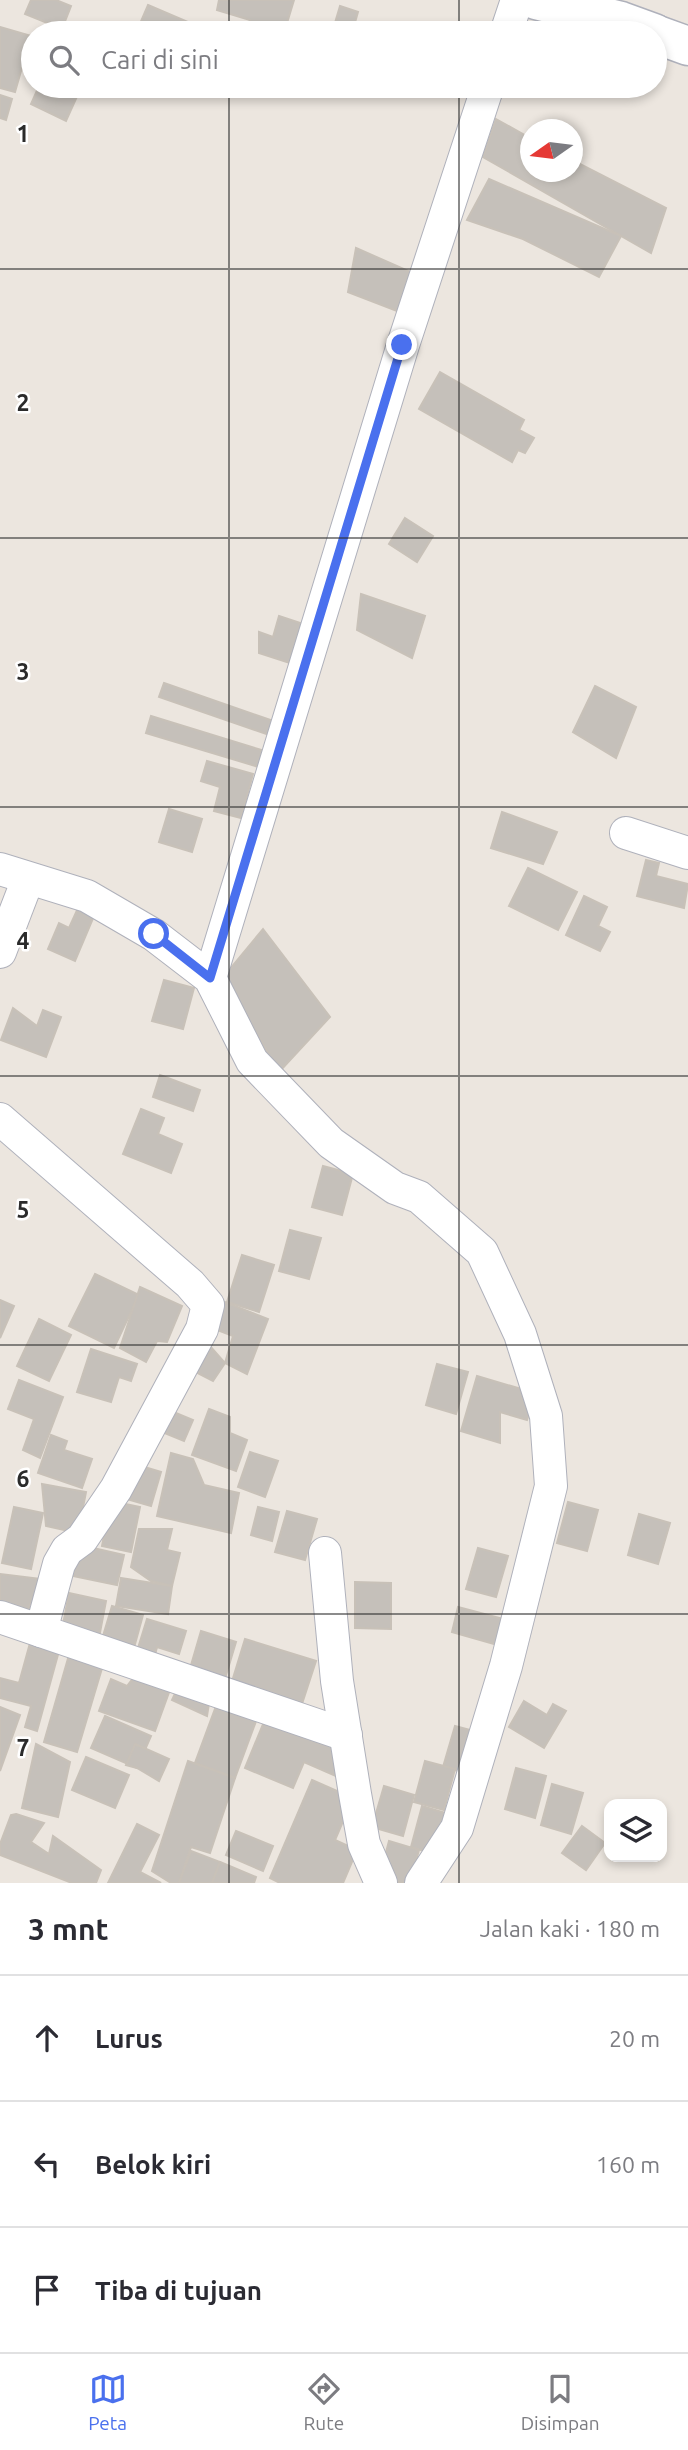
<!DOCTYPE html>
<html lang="id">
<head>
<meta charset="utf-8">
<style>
	:root { --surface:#fff; --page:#f2f2f3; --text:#2b2b33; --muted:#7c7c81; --line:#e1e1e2; --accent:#4a70ee }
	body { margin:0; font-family:Ubuntu,sans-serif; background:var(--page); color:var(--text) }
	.controls { position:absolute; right:21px; bottom:21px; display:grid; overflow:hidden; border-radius:14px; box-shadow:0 4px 10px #0003 }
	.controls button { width:63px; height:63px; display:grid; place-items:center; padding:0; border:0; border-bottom:2px solid var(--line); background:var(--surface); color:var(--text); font:35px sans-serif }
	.compass { position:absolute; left:520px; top:119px; width:63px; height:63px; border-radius:50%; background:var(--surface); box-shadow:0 4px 10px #0003; rotate:256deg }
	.stop { position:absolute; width:21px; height:21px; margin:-16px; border:5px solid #4a70ee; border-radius:50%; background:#fff }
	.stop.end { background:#4a70ee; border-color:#fff; box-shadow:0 2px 7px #0008 }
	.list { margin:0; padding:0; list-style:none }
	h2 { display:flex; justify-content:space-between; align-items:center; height:91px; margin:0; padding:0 28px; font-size:30px }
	h2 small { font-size:23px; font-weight:400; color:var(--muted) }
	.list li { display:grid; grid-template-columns:46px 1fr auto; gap:21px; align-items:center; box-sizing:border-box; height:126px; padding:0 28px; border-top:2px solid var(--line) }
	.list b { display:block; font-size:26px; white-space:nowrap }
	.list em { font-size:23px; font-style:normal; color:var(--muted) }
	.icon { flex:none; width:38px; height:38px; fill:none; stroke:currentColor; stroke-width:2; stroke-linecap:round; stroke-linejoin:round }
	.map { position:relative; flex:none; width:688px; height:1883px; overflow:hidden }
	.search { position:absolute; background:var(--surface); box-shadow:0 4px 10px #0003; left:21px; right:21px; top:21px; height:77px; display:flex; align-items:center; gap:18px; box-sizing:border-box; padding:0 24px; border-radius:38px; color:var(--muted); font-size:26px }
	.sheet { height:469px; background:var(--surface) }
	nav { display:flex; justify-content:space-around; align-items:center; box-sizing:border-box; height:98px; border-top:2px solid var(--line); background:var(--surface); font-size:19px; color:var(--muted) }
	nav a { display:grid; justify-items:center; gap:4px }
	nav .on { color:var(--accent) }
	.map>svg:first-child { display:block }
	.building { fill:#c5c0ba; stroke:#c8c1b8; stroke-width:2 }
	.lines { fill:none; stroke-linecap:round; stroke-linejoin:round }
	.street-casing { stroke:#afb1bb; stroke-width:34 }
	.secondary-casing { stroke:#afb1bb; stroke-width:41 }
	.street { stroke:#fff; stroke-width:32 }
	.secondary { stroke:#fff; stroke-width:38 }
	.route { stroke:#4a70ee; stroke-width:9 }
	.grid { fill:none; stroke:#2b2b2b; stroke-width:2; stroke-opacity:0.55 }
	.grid-label { font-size:23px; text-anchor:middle; font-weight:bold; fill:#2b2b2b; stroke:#fff; stroke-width:5; stroke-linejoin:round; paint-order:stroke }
</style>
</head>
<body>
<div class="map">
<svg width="688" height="1883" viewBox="0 0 688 1883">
	<rect width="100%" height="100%" fill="#ece6df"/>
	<g class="building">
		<path d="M31,0H56L71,6L62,29L25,14Z"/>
		<path d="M219,0H294L284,33L247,32L250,20L217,10Z"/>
		<path d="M148,5L202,28L200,33H136Z"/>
		<path d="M340,6L358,12L352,33H332Z"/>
		<path d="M360,23L371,26L369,33H357Z"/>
		<path d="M0,27L31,36L15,92L0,88Z"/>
		<path d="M39,86H66L79,92L66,121L31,104Z"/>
		<path d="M424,86H437L434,93L423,89Z"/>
		<path d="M0,95L12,99L6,120L0,118Z"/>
		<path d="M496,119L530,138V172H572V160L666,208L651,253L483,157Z"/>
		<path d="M489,179L621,236L599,277L523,239L467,220Z"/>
		<path d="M356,248L413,273L402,313L348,292Z"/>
		<path d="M440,372L524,420L519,430L534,438L525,453L518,450L512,462L419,409Z"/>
		<path d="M405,518L433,536L417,562L389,544Z"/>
		<path d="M361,594L425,616L412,658L357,630Z"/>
		<path d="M279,616L309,626L296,665L259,653V632L273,637Z"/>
		<path d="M164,683L279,723L275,737L159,697Z"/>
		<path d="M595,686L636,707L616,758L573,732Z"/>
		<path d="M151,716L268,752L262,768L146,733Z"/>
		<path d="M207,761L253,774L241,818L214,811L220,787L201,781Z"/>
		<path d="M169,809L202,819L192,852L159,842Z"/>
		<path d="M502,812L557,832L543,864L491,848Z"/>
		<path d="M646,860L659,863L656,876L688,884L684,908L637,896Z"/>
		<path d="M528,868L577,892L558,930L509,906Z"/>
		<path d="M584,896L607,907L598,926L610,932L600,951L566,935Z"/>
		<path d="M78,908L94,916L75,961L48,949L59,923L69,928Z"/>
		<path d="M263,929L330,1017L279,1072L240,1005L215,987Z"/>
		<path d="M164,980L194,988L183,1029L152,1021Z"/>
		<path d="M13,1008L37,1026L43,1010L61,1017L46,1057L1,1040Z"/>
		<path d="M160,1075L200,1090L193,1111L153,1097Z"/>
		<path d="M141,1109L164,1118L158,1134L182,1144L171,1173L123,1154Z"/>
		<path d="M323,1166L353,1174L342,1215L312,1207Z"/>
		<path d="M290,1230L321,1238L309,1279L279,1271Z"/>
		<path d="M242,1255L274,1265L259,1312L227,1302Z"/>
		<path d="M95,1274L139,1295L114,1348L69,1326Z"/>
		<path d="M140,1287L182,1306L167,1342L157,1341L146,1362L120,1348Z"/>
		<path d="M0,1300L14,1306L0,1338Z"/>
		<path d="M222,1301L268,1319L247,1374L225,1363L233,1336L212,1328Z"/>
		<path d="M39,1319L71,1335L49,1381L17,1366Z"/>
		<path d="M202,1337L225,1363L213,1381L186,1367Z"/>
		<path d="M91,1349L137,1364L131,1381L119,1377L111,1402L77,1392Z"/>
		<path d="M437,1364L468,1372L456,1414L426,1405Z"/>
		<path d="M477,1376L535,1393L527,1420L500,1412V1443L461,1431Z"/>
		<path d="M19,1380L63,1397L40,1458L23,1450L34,1419L8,1409Z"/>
		<path d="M209,1409L230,1417V1433L247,1440L236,1471L192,1455Z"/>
		<path d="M171,1411L193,1420L184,1441L162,1432Z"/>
		<path d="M51,1435L67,1441L64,1450L92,1459L82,1488L38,1473Z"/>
		<path d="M250,1452L278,1461L265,1497L238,1487Z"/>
		<path d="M171,1453L193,1459L204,1485L239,1493L231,1533L157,1516Z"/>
		<path d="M131,1463L161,1472L151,1506L120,1497Z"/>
		<path d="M42,1484L86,1492L78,1533L46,1526Z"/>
		<path d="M111,1501L140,1507L131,1552L102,1546Z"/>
		<path d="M568,1502L598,1510L587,1551L557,1543Z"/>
		<path d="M14,1507L43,1513L31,1569L2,1563Z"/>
		<path d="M258,1507L279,1512L272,1541L251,1535Z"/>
		<path d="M287,1511L317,1519L305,1560L275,1552Z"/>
		<path d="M639,1514L670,1523L658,1564L628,1555Z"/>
		<path d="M139,1529H172L167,1550L180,1553L172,1586L151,1581L131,1567Z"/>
		<path d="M80,1545L124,1555L117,1585L73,1576Z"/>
		<path d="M478,1548L508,1556L496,1597L466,1589Z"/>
		<path d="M0,1574L50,1580L45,1604H30L25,1622L0,1612Z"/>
		<path d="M121,1578L172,1586L168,1614L116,1606Z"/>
		<path d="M355,1582L391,1583V1629L355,1628Z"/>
		<path d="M69,1593L106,1601L98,1643L61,1635Z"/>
		<path d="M112,1606L143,1615L132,1655L100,1646Z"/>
		<path d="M458,1607L507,1620L501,1646L452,1632Z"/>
		<path d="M147,1619L186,1631L179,1654L157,1647L152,1667L134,1661Z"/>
		<path d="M201,1631L236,1642L224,1682L189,1672Z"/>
		<path d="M245,1639L316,1661L300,1710L230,1688Z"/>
		<path d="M30,1643L59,1651L37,1731L25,1727L31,1706L0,1698V1678L19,1683Z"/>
		<path d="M69,1655L103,1665L77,1752L44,1742Z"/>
		<path d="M138,1672L172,1684L155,1731L99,1711L111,1679L127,1686Z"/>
		<path d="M180,1683L210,1697L207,1716L172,1700Z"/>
		<path d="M219,1698L259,1713L235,1778L195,1763Z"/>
		<path d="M524,1701L547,1715L553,1704L566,1711L544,1748L509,1727Z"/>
		<path d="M0,1707L20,1715L0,1771Z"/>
		<path d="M268,1712L337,1740L345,1780L304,1762L293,1788L245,1768Z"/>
		<path d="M105,1716L151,1736L137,1768L91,1748Z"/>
		<path d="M455,1726L485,1734L474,1775L443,1767Z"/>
		<path d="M36,1744L70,1762L58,1817L22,1808Z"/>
		<path d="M135,1744L169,1759L159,1781L137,1768L126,1765Z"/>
		<path d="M86,1757L129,1775L115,1808L72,1790Z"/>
		<path d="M188,1761L235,1778L210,1853L191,1847L179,1883H171L152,1871Z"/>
		<path d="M425,1761L455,1769L444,1810L414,1802Z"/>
		<path d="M516,1768L546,1776L535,1818L505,1809Z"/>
		<path d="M312,1780L353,1798L335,1840L357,1850L343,1883H280L270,1878Z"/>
		<path d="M552,1784L583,1793L571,1834L541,1825Z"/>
		<path d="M384,1786L414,1795L403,1836L372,1827Z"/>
		<path d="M422,1806L452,1815L441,1856L411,1847Z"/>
		<path d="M16,1814L44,1823L31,1842L49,1854L53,1836L101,1870L96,1883H72L0,1855V1844L11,1815Z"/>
		<path d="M137,1824L159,1835L140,1872L161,1883H108Z"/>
		<path d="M582,1826L605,1843L586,1870L562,1853Z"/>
		<path d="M236,1831L273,1846L263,1871L226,1855Z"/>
		<path d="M389,1841L419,1850L410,1883L378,1882Z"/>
		<path d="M191,1851L220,1862L212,1883H179Z"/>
		<path d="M220,1862L256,1877L254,1883H212Z"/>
	</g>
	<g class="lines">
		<g class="street-casing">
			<g id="street">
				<path d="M506,33L517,0"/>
				<path d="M626,833L688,853"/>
				<path d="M0,869L87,896L154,935L210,978L252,1061L331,1143L395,1188L419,1197L482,1252L520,1334L546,1416L551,1486L506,1666L457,1828L421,1883"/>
				<path d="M0,952L28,879"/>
				<path d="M210,978L403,345L488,86"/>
				<path d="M0,1119L190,1284L208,1305L202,1329L116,1489L82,1539L67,1550L59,1564L41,1631"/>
				<path d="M325,1553L337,1681L355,1794L364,1844L381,1883"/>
				<path d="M0,1617L346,1735"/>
			</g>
		</g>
		<g class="secondary-casing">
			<g id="secondary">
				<path d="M536,0L621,21L654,33"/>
				<path d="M655,34L688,46"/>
			</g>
		</g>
		<use href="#street" class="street"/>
		<use href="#secondary" class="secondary"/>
	</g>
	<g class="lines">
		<path class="route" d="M154,934L210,978L402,345"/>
	</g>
	<path class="grid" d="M229,0V33M459,0V33M229,86V1883M459,86V1883M0,269H688M0,538H688M0,807H688M0,1076H688M0,1345H688M0,1614H688"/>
	<g class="grid-label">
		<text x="23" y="142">1</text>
		<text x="23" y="411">2</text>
		<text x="23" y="680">3</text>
		<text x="23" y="949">4</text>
		<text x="23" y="1218">5</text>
		<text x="23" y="1487">6</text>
		<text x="23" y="1756">7</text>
	</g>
</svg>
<div class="controls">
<button><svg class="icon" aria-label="layers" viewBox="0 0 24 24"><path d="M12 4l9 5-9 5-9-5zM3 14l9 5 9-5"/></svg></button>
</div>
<svg class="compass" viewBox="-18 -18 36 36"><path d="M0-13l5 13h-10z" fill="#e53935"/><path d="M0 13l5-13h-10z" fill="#7c7c81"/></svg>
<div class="stop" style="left:154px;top:934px"></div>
<div class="stop end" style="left:402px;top:345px"></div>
<div class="search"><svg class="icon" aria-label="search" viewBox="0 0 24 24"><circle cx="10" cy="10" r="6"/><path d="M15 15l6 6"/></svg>Cari di sini</div>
</div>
<section class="sheet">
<h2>3 mnt<small>Jalan kaki · 180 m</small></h2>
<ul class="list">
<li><svg class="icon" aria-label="ahead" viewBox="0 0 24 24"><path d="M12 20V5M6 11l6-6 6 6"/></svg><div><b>Lurus</b></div><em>20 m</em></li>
<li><svg class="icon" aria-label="left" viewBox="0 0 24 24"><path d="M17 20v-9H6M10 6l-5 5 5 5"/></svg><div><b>Belok kiri</b></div><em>160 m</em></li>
<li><svg class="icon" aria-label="arrive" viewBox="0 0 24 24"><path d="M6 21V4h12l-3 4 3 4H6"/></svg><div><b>Tiba di tujuan</b></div></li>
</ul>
</section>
<nav>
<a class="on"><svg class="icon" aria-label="map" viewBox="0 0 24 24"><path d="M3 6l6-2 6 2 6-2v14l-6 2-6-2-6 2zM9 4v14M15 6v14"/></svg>Peta</a>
<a><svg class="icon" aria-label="directions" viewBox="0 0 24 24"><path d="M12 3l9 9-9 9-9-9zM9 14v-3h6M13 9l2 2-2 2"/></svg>Rute</a>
<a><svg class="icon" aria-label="saved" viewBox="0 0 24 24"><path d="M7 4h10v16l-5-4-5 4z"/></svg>Disimpan</a>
</nav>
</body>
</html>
